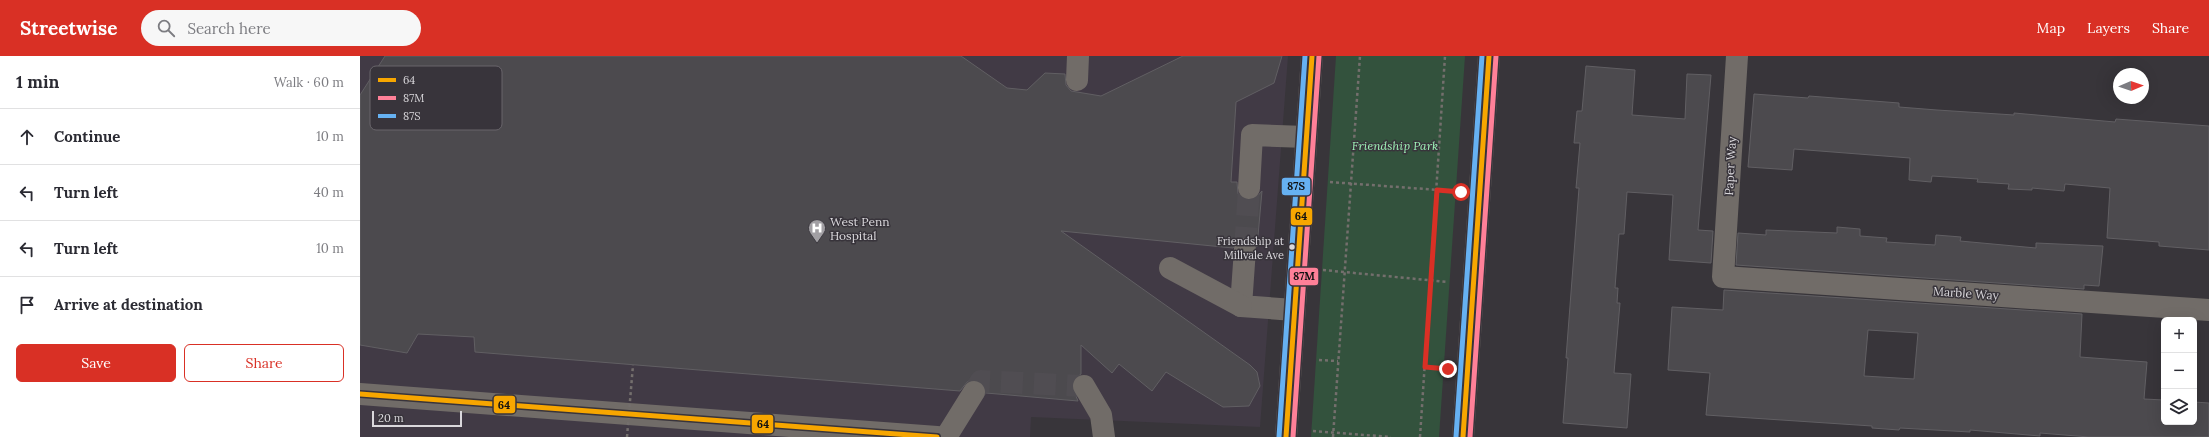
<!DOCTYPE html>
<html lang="en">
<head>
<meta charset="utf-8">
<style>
	:root { --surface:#fff; --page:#f7f7f7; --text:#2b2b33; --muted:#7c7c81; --line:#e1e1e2; --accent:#d93025 }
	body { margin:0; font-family:Lora,serif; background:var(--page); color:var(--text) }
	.controls { position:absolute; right:12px; bottom:12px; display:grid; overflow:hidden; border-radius:6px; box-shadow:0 4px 16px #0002 }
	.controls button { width:36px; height:36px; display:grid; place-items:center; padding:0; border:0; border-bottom:1px solid var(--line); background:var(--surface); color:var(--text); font:20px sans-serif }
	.compass { position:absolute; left:1753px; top:12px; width:36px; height:36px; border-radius:50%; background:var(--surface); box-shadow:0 4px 16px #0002; rotate:88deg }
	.scale { position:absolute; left:12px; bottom:10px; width:90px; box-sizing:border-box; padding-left:4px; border:2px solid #dad8dc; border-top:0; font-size:11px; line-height:14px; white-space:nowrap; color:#dad8dc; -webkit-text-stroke:3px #38343b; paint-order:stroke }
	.stop { position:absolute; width:12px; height:12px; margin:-9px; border:3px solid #d93025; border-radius:50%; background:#fff }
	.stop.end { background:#d93025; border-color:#fff; box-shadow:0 1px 4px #0008 }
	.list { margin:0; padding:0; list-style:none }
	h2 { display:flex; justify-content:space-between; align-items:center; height:52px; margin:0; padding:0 16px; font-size:17px }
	h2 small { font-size:13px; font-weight:400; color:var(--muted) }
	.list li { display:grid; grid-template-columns:26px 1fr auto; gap:12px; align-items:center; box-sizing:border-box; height:56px; padding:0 16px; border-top:1px solid var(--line) }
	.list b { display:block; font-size:15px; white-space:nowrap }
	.list em { font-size:13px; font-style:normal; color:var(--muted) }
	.actions { display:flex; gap:8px; padding:12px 16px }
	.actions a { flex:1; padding:9px 0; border:1px solid var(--accent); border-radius:6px; text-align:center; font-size:14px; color:var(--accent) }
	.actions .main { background:var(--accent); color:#fff }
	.icon { flex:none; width:22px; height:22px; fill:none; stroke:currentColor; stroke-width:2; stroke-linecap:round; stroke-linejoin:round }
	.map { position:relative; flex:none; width:1849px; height:381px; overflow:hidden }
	header { display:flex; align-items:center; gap:24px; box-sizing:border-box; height:56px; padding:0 20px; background:var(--accent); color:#fff }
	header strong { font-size:19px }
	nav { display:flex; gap:22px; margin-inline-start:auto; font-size:14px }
	.search { width:280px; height:36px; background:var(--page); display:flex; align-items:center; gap:10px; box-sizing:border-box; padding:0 14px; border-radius:22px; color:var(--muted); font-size:15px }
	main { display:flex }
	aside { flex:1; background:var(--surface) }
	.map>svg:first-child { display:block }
	.built { fill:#413a45 }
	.green { fill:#33523d }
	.building { fill:#4c4a4e; stroke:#615f63; fill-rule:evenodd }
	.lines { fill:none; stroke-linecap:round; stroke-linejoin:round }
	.minor-tunnel { stroke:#504d52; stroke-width:22; stroke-dasharray:22 11; stroke-linecap:butt }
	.path { stroke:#746f6d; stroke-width:2.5; stroke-dasharray:3 3; stroke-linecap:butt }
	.minor { stroke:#716c68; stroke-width:22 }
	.path-bridge { stroke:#746f6d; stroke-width:2.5; stroke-dasharray:3 3; stroke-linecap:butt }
	.bus-1-casing { stroke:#38343b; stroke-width:8 }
	.bus-2-casing { stroke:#38343b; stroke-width:8 }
	.bus-3-casing { stroke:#38343b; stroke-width:8 }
	.bus-1 { stroke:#f7a600; stroke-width:5 }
	.bus-2 { stroke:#ff8098; stroke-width:5 }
	.bus-3 { stroke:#66b1f2; stroke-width:5 }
	.route { stroke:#d93025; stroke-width:5 }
	.bus-dot { fill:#dad8dc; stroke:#38343b; stroke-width:1.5 }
	.labels { text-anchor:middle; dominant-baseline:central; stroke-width:3; stroke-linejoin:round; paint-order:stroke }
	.bus-label { font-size:11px; fill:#dad8dc; stroke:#38343b; text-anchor:end }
	.park-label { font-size:12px; font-style:italic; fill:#9df1b6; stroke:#38343b }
	.street-label { font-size:12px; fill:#dad8dc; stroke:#38343b }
	.poi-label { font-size:12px; fill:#dad8dc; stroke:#38343b; text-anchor:start }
	.key { fill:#38343b; stroke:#69656b; stroke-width:1 }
	.key-label { font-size:11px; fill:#dad8dc }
	.line-badge { stroke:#38343b; stroke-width:1.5 }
	.pale-badge-label { font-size:11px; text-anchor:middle; font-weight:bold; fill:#111 }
</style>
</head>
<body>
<header>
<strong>Streetwise</strong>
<div class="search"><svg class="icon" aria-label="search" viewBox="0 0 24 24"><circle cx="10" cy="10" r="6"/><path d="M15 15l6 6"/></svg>Search here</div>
<nav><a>Map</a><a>Layers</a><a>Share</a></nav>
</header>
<main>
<aside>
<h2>1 min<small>Walk · 60 m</small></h2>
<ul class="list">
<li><svg class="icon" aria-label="ahead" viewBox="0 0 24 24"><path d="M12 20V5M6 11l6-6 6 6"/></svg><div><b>Continue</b></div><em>10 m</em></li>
<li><svg class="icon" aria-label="left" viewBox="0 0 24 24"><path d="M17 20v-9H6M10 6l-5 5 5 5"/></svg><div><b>Turn left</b></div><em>40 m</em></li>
<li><svg class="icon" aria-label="left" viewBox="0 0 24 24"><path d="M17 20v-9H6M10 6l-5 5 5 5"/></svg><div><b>Turn left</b></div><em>10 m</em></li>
<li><svg class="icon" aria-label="arrive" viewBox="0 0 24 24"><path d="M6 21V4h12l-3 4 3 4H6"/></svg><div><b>Arrive at destination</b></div></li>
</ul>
<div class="actions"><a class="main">Save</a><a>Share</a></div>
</aside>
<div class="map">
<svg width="1849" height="381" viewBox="0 0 1849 381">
	<rect width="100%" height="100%" fill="#38353a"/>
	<path class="built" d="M0,0H928L900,371L671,361L670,381H0Z"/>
	<path class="green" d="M976,0H1105L1079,381H951Z"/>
	<g class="building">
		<path d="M25,0H601L647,32L667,34L685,17L705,18L706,29L711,35L741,40L823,0H922L914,27L876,46L871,126H877L878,138L888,144L895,143L902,135L897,191L892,183L886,181L879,182L873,192L701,175L890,309L897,316L900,330L889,350L863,351L806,316L792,335L759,308L752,317L721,289V318L713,324L712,330L718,345L626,337L625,330L615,324L608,325L600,335L115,296L114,281L58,278L47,297L0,289V39Z"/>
		<path d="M1226,10L1275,14L1272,59L1325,63L1327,18L1351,19L1338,174L1353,175L1351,207L1309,204L1313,139L1267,136L1264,178H1259L1255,232H1258L1257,247H1260L1254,317L1271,318L1267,372L1203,367L1208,302H1206L1219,132H1216L1220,87H1214L1217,55H1222Z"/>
		<path d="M1394,38L1448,42L1449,40L1539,47V51L1577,54L1654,59V57L1755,66L1756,63L1849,70V194L1799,190V186L1747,182L1750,132L1705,128L1704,135L1672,132V134L1648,133L1649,128L1617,126L1618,123L1572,120L1571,126L1549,124L1550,102L1434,93L1432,114L1388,111Z"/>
		<path d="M1477,171L1500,173V180L1527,182L1526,186L1575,189L1576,179L1601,181L1600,185L1676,192V187L1743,190L1739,230L1724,229V233L1376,209L1378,177L1406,179V174L1477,177Z"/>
		<path d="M1364,234L1722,258L1720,301L1787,306L1784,343L1804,344V366H1834V346L1849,347V381H1729L1680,377V380L1610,374V376L1540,372L1539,374L1512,372V370L1346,359L1350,317L1308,314L1312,251L1363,254ZM1508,274L1558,277L1554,323L1504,320Z"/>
	</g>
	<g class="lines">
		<g class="minor-tunnel">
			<path d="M885,193L889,132"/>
			<path d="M614,336L621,325L724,330"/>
		</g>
		<g class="path">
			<path d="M970,126L1092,135"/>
			<path d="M963,214L1088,226"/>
			<path d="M959,304L978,305"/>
			<path d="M1065,311L1080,312"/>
			<path d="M953,375L1031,381"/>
			<path d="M973,381L1000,0"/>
			<path d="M1060,381L1085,0"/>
		</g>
		<g class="minor">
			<path d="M1377,0L1363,221L1849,254"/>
			<path d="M717,24L718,0"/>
			<path d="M889,132L892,79L946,81"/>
			<path d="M885,193L881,250L934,254"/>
			<path d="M810,212L881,250"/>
			<path d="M724,330L741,359L744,381"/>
			<path d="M0,338L577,381"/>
			<path d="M586,381L614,336"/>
			<path d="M926,381L952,0"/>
			<path d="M1103,381L1129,0"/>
		</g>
		<path class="path-bridge" d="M267,381L273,309"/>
		<g class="bus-1-casing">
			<g id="bus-1">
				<path d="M0,338L577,381"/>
				<path d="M926,381L952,0"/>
				<path d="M1103,381L1129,0"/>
			</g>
		</g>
		<g class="bus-2-casing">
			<g id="bus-2">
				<path d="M933,381L959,0"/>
				<path d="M1110,381L1136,0"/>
			</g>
		</g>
		<g class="bus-3-casing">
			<g id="bus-3">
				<path d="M919,381L945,0"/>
				<path d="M1096,381L1122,0"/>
			</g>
		</g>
		<use href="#bus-1" class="bus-1"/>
		<use href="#bus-2" class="bus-2"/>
		<use href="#bus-3" class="bus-3"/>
	</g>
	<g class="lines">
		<path class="route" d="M1088,313L1065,311L1077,134L1101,136"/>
	</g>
	<defs>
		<g id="hospital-pin" transform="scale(0.9)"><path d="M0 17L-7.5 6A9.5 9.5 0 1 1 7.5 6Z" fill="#a19fa3" stroke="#38343b"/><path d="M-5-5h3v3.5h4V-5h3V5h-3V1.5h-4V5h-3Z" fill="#fff"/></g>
	</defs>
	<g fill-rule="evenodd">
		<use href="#hospital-pin" x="457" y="172"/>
	</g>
	<circle class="bus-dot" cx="932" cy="191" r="3.5"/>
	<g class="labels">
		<g class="bus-label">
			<text x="924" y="185">Friendship at<tspan x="924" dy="14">Millvale Ave</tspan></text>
		</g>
		<g class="park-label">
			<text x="1035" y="89">Friendship Park</text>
		</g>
		<g class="street-label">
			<text transform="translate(1370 110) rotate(-87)">Paper Way</text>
			<text transform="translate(1606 237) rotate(4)">Marble Way</text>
		</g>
		<g class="poi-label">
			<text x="470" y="165">West Penn<tspan x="470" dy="14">Hospital</tspan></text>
		</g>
	</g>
	<rect x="10" y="10" width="132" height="64" rx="6" class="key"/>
	<rect x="18" y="22" width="18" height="4" fill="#f7a600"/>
	<rect x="18" y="40" width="18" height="4" fill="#ff8098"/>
	<rect x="18" y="58" width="18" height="4" fill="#66b1f2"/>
	<g class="key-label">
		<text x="43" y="28">64</text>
		<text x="43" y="46">87M</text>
		<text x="43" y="64">87S</text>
	</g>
	<g class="line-badge">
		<rect x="921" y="121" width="30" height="19" rx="4" fill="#66b1f2"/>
		<rect x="930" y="151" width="23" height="19" rx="4" fill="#f7a600"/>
		<rect x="929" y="211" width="30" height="19" rx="4" fill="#ff8098"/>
		<rect x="133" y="339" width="23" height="19" rx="4" fill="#f7a600"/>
		<rect x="391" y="358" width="23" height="20" rx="4" fill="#f7a600"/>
	</g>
	<g class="pale-badge-label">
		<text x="936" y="134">87S</text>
		<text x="941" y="164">64</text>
		<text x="944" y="224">87M</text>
		<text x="144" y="353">64</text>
		<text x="403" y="372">64</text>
	</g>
</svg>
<div class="controls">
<button>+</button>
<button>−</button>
<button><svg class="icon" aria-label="layers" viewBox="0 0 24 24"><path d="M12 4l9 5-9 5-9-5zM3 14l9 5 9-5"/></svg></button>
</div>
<svg class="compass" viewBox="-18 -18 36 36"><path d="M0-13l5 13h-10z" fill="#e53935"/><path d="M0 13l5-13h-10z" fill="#7c7c81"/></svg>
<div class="scale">20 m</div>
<div class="stop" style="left:1101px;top:136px"></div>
<div class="stop end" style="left:1088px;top:313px"></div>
</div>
</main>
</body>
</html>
